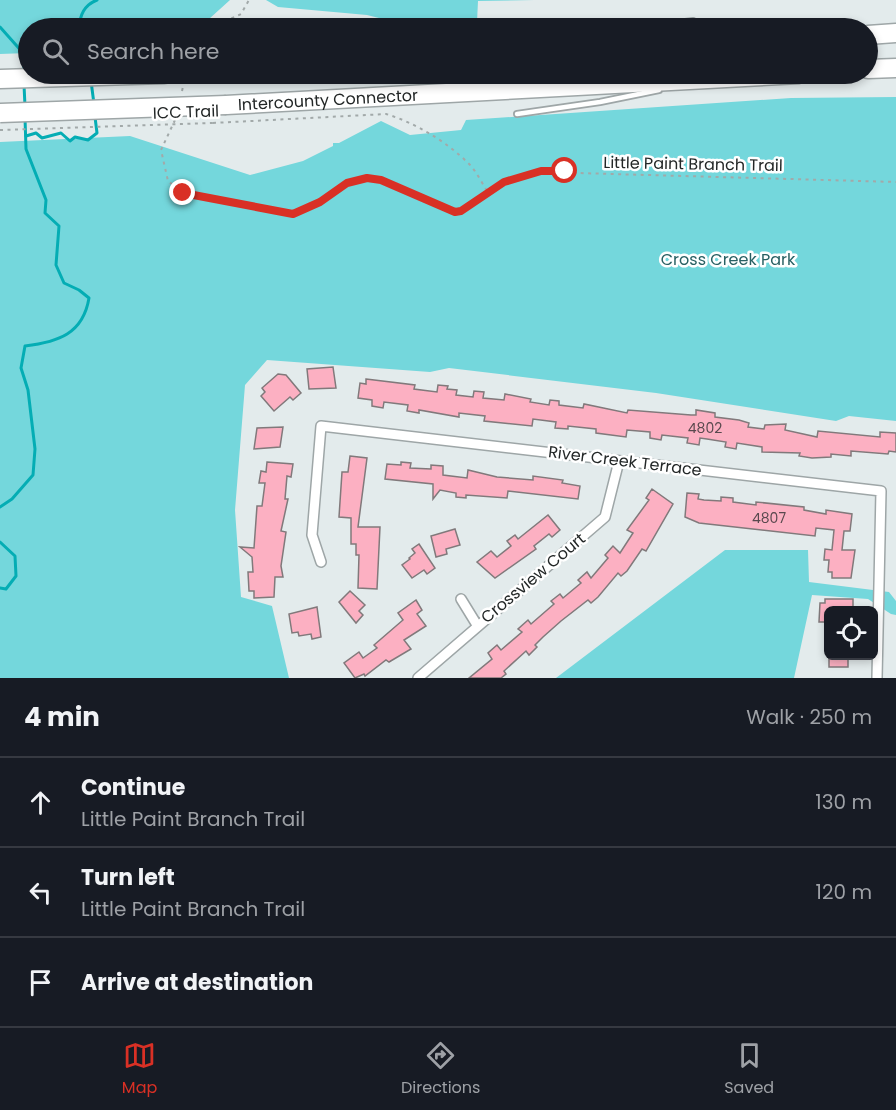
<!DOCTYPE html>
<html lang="en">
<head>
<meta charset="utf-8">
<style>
	:root { --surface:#171b24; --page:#20242c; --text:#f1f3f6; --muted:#9ea1a6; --line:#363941; --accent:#d93025 }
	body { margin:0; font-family:Poppins,sans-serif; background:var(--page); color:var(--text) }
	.controls { position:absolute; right:18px; bottom:18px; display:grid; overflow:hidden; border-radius:9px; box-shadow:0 3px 9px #0003 }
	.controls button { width:54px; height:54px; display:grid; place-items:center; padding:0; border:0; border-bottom:2px solid var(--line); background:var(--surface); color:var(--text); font:30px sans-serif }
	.stop { position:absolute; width:18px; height:18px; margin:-14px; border:4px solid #d93025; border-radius:50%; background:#fff }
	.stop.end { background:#d93025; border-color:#fff; box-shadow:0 2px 6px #0008 }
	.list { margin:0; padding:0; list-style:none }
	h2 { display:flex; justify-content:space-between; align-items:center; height:78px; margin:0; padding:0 24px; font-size:26px }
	h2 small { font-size:20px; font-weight:400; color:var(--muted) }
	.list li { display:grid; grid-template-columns:39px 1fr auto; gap:18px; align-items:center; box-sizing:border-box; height:90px; padding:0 24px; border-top:2px solid var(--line) }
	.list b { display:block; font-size:22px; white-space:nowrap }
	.list p { margin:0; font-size:20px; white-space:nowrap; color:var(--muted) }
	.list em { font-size:20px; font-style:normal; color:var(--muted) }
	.icon { flex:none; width:33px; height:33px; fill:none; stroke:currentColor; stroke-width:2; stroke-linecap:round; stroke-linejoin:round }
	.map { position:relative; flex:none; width:896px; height:678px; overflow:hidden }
	.search { position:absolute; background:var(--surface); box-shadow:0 3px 9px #0003; left:18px; right:18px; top:18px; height:66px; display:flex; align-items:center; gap:15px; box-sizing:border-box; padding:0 21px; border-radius:33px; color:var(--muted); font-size:22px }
	.sheet { height:348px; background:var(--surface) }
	nav { display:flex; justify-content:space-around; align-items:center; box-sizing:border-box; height:84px; border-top:2px solid var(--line); background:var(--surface); font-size:16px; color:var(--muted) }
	nav a { display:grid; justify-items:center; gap:3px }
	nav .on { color:var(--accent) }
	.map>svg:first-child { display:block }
	.green { fill:#74d7dc }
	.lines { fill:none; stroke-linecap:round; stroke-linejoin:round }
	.stream { stroke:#04adb4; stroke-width:3 }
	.building { fill:#fcb0c2; stroke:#81797b; stroke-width:1.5 }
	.lane-casing { stroke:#9ea6a7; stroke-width:8 }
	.street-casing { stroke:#9ea6a7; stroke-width:12 }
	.highway-casing { stroke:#9ea6a7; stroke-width:21 }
	.path { stroke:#a2a9a9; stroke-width:2; stroke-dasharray:3 4.5; stroke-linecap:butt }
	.lane { stroke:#fff; stroke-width:4.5 }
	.street { stroke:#fff; stroke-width:9 }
	.highway { stroke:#fff; stroke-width:18 }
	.highway-bridge-casing { stroke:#9ea6a7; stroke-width:21; stroke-linecap:butt }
	.path-bridge { stroke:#a2a9a9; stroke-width:2; stroke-dasharray:3 4.5; stroke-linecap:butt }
	.highway-bridge { stroke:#fff; stroke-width:18 }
	.route { stroke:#d93025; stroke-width:8 }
	.labels { text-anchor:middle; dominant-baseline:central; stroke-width:5; stroke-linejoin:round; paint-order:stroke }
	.number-label { font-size:14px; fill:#59494e }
	.street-label { font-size:16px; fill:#232727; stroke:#fff }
	.park-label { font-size:16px; fill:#286063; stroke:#fff }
</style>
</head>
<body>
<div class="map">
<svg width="896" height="678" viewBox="0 0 896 678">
	<rect width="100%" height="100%" fill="#e3ebec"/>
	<g class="green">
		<path d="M0,0H230L199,28H28V53L0,54Z"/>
		<path d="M266,0H534L478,1L477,22H395L367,15L278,7Z"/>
		<path d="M896,97V421L849,416L836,421L656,393L449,368L430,372L267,360L245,385L235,510L241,597L272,606L289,678H0V142L130,136L250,175L303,161L333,146V143H339L381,121L410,135L461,130L466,120L791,98Z"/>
		<path d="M725,550H808L809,582L889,592L896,601V615L891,614L868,599L812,595L794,678H556Z"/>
	</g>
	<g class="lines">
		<g class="stream">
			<path d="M0,27L24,54V73"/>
			<path d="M79,28C80,15 84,5 97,0"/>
			<path d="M91,81L94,104"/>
			<path d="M24,85L25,106"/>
			<path d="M26,136L36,133L42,138L61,133L70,141L75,137L88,140L97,133L95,117"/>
			<path d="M0,507L12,499L33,475L35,449L28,390L21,368L25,346C58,342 83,334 89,298L79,290L64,283L56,265L59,226L45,213L46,200L26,149L25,118"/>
			<path d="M0,542L15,556L16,576L6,589L0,588"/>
		</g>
	</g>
	<g class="building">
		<path d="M333,367L336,388L309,389L307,369Z"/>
		<path d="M278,374L286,375L301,393L293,400L290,397L274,411L261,396L265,392L262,388Z"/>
		<path d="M366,379L415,385L414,389L437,392L438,385L448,386L447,389L457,390L456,395L473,397L474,391L484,392L483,398L504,400L505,394L531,399L530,402L549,405L550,400L559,401V405L583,408L584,404L627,413L628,410L691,415H696V410L715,413V417L739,420L749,423L748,427L764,429L765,425L786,424L785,430L817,437L818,431L880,437V432L896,433V452L889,451L888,454L851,451V456L831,454V457L812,458L799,456L800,453L762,452V447L737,443L736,449L725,447L726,442L707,439L700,438L699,445L687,443L688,438L662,435L661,440L650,438V432L627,430L626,437L596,433V429L568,426V429L555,428L556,422L533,419L532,426L484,421L485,416L459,413V417L419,410V413L407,411L408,405L384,402L383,408L372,406V400L358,398L360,383L366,384Z"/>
		<path d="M283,427L280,447L254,449L257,428Z"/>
		<path d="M350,456L367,458L358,527H380L377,589L358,588L359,555H356V544H351V518L339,517L342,472H348Z"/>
		<path d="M267,462L293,464L291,477L287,476L285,499H288L281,531L286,532L281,566L283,577H275L274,597L254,598V591H249L248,572H253L252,557L240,547L254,548L257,506H262L265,483H259L261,471L266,472Z"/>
		<path d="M401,462L411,463L410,468L431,469V465L443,466V475L467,478L468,470L497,477L533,480V476L563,480L562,483L580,486L578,499L508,491L507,498L466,495V498L456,497V493L440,490L433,499V484L385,479L387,464L401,465Z"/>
		<path d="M652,489L673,504L646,551L642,549L627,571L621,576L618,573L598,597L591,603L588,600L561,621L543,637L535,645L537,647L529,655L526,651L504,671L506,674L501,678H469L492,659L488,653L497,645L501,650L522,632L518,629L528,620L531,624L554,604L551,601L560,594L563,598L581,583L578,580L587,572L591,578L608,558L605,555L613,546L620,553L633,533L627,530L649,500L646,498Z"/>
		<path d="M687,493L699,494L698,499L704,500L721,501V497L733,498V502L756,505V502L804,507V510L826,514V510L852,514L850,531H844L842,550H855L851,578H832V572H828L829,560H824L825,549L832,550L834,530L816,528L815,536L699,523L685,517Z"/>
		<path d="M548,515L560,530L552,537L549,534L534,546L536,549L495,578L477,562L491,551L497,557L511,546L507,541L515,535L518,539Z"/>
		<path d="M455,529L460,545L446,549L447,554L436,557L431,536Z"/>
		<path d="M419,544L435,568L427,574L424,570L412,578L402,565L410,559L409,558L415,553L412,549Z"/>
		<path d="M350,591L365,605L359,611L363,615L356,623L339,602Z"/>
		<path d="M825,599H853V610H828V622H819L820,603H825Z"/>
		<path d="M416,600L422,610L417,614L426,626L404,640L411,649L389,662L386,660L365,676L364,674L355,678L344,663L359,652L363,658L377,648L374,645L403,620L398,613Z"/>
		<path d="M317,607L321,637L312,639L311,634L299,636L298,632L292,633L289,614Z"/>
		<rect x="829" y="656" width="19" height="11"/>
	</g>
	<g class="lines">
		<g class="lane-casing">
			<g id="lane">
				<path d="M638,28L693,21"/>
				<path d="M517,114L600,102L659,90"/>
			</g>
		</g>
		<g class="street-casing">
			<g id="street">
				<path d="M321,562L312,535L321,426L881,491L877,678"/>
				<path d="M461,599L477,625"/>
				<path d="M418,678L605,517L619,461"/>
			</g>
		</g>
		<g class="highway-casing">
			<g id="highway">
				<path d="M868,35L896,33"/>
				<path d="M868,69L896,68"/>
				<path d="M0,79L164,74"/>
				<path id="s1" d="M226,105L799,74"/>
			</g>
		</g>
		<g class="path">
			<path d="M211,28L241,14L249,0"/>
			<path d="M182,91L186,74"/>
			<path d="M175,120L161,150L168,181L183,193L293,214L320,202L347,183L367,178L381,180L455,212C474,211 487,190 504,183C516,178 529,175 541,172L896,182"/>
			<path d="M213,123L386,114C416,123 449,143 471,166C477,173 482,183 487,191"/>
		</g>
		<use href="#lane" class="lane"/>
		<use href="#street" class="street"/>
		<use href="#highway" class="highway"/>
		<g class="highway-bridge-casing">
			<path id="highway-bridge" d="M0,113L226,105"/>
		</g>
		<path class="path-bridge" d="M0,130L213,123"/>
		<use href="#highway-bridge" class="highway-bridge"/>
	</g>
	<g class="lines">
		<path class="route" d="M183,193L293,214L320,202L347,183L367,178L381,180L455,212L461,211L504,182L541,171H565"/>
	</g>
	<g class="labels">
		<g class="number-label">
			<text x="705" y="428">4802</text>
			<text x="769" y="518">4807</text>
		</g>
		<g class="street-label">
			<text stroke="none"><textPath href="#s1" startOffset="102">Intercounty Connector</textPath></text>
			<text transform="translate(186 112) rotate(-2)">ICC Trail</text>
			<text transform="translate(693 164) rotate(1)">Little Paint Branch Trail</text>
			<text transform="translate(625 461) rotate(7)">River Creek Terrace</text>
			<text transform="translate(533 578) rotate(-40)">Crossview Court</text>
		</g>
		<g class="park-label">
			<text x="728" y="259">Cross Creek Park</text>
		</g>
	</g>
</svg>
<div class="controls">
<button><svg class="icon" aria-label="locate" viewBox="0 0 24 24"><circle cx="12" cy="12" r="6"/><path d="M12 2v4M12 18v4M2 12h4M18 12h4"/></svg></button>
</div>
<div class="stop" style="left:565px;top:171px"></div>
<div class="stop end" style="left:183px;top:193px"></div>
<div class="search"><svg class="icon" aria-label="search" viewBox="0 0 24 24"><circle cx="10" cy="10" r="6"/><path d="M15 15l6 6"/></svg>Search here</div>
</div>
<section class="sheet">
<h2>4 min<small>Walk · 250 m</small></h2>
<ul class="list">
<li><svg class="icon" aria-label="ahead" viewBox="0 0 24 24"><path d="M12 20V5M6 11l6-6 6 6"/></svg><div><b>Continue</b><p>Little Paint Branch Trail</p></div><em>130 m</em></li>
<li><svg class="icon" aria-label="left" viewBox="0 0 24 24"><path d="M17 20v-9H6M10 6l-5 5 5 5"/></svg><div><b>Turn left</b><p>Little Paint Branch Trail</p></div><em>120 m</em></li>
<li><svg class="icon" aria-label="arrive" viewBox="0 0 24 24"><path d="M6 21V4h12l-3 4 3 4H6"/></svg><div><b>Arrive at destination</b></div></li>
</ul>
</section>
<nav>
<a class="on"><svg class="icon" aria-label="map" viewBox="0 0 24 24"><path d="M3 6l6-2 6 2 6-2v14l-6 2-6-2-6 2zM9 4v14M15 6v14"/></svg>Map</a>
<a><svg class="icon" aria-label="directions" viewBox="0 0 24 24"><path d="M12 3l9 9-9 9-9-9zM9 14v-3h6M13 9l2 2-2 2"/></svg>Directions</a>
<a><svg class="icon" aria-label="saved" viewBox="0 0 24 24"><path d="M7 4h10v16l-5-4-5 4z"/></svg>Saved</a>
</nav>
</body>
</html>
